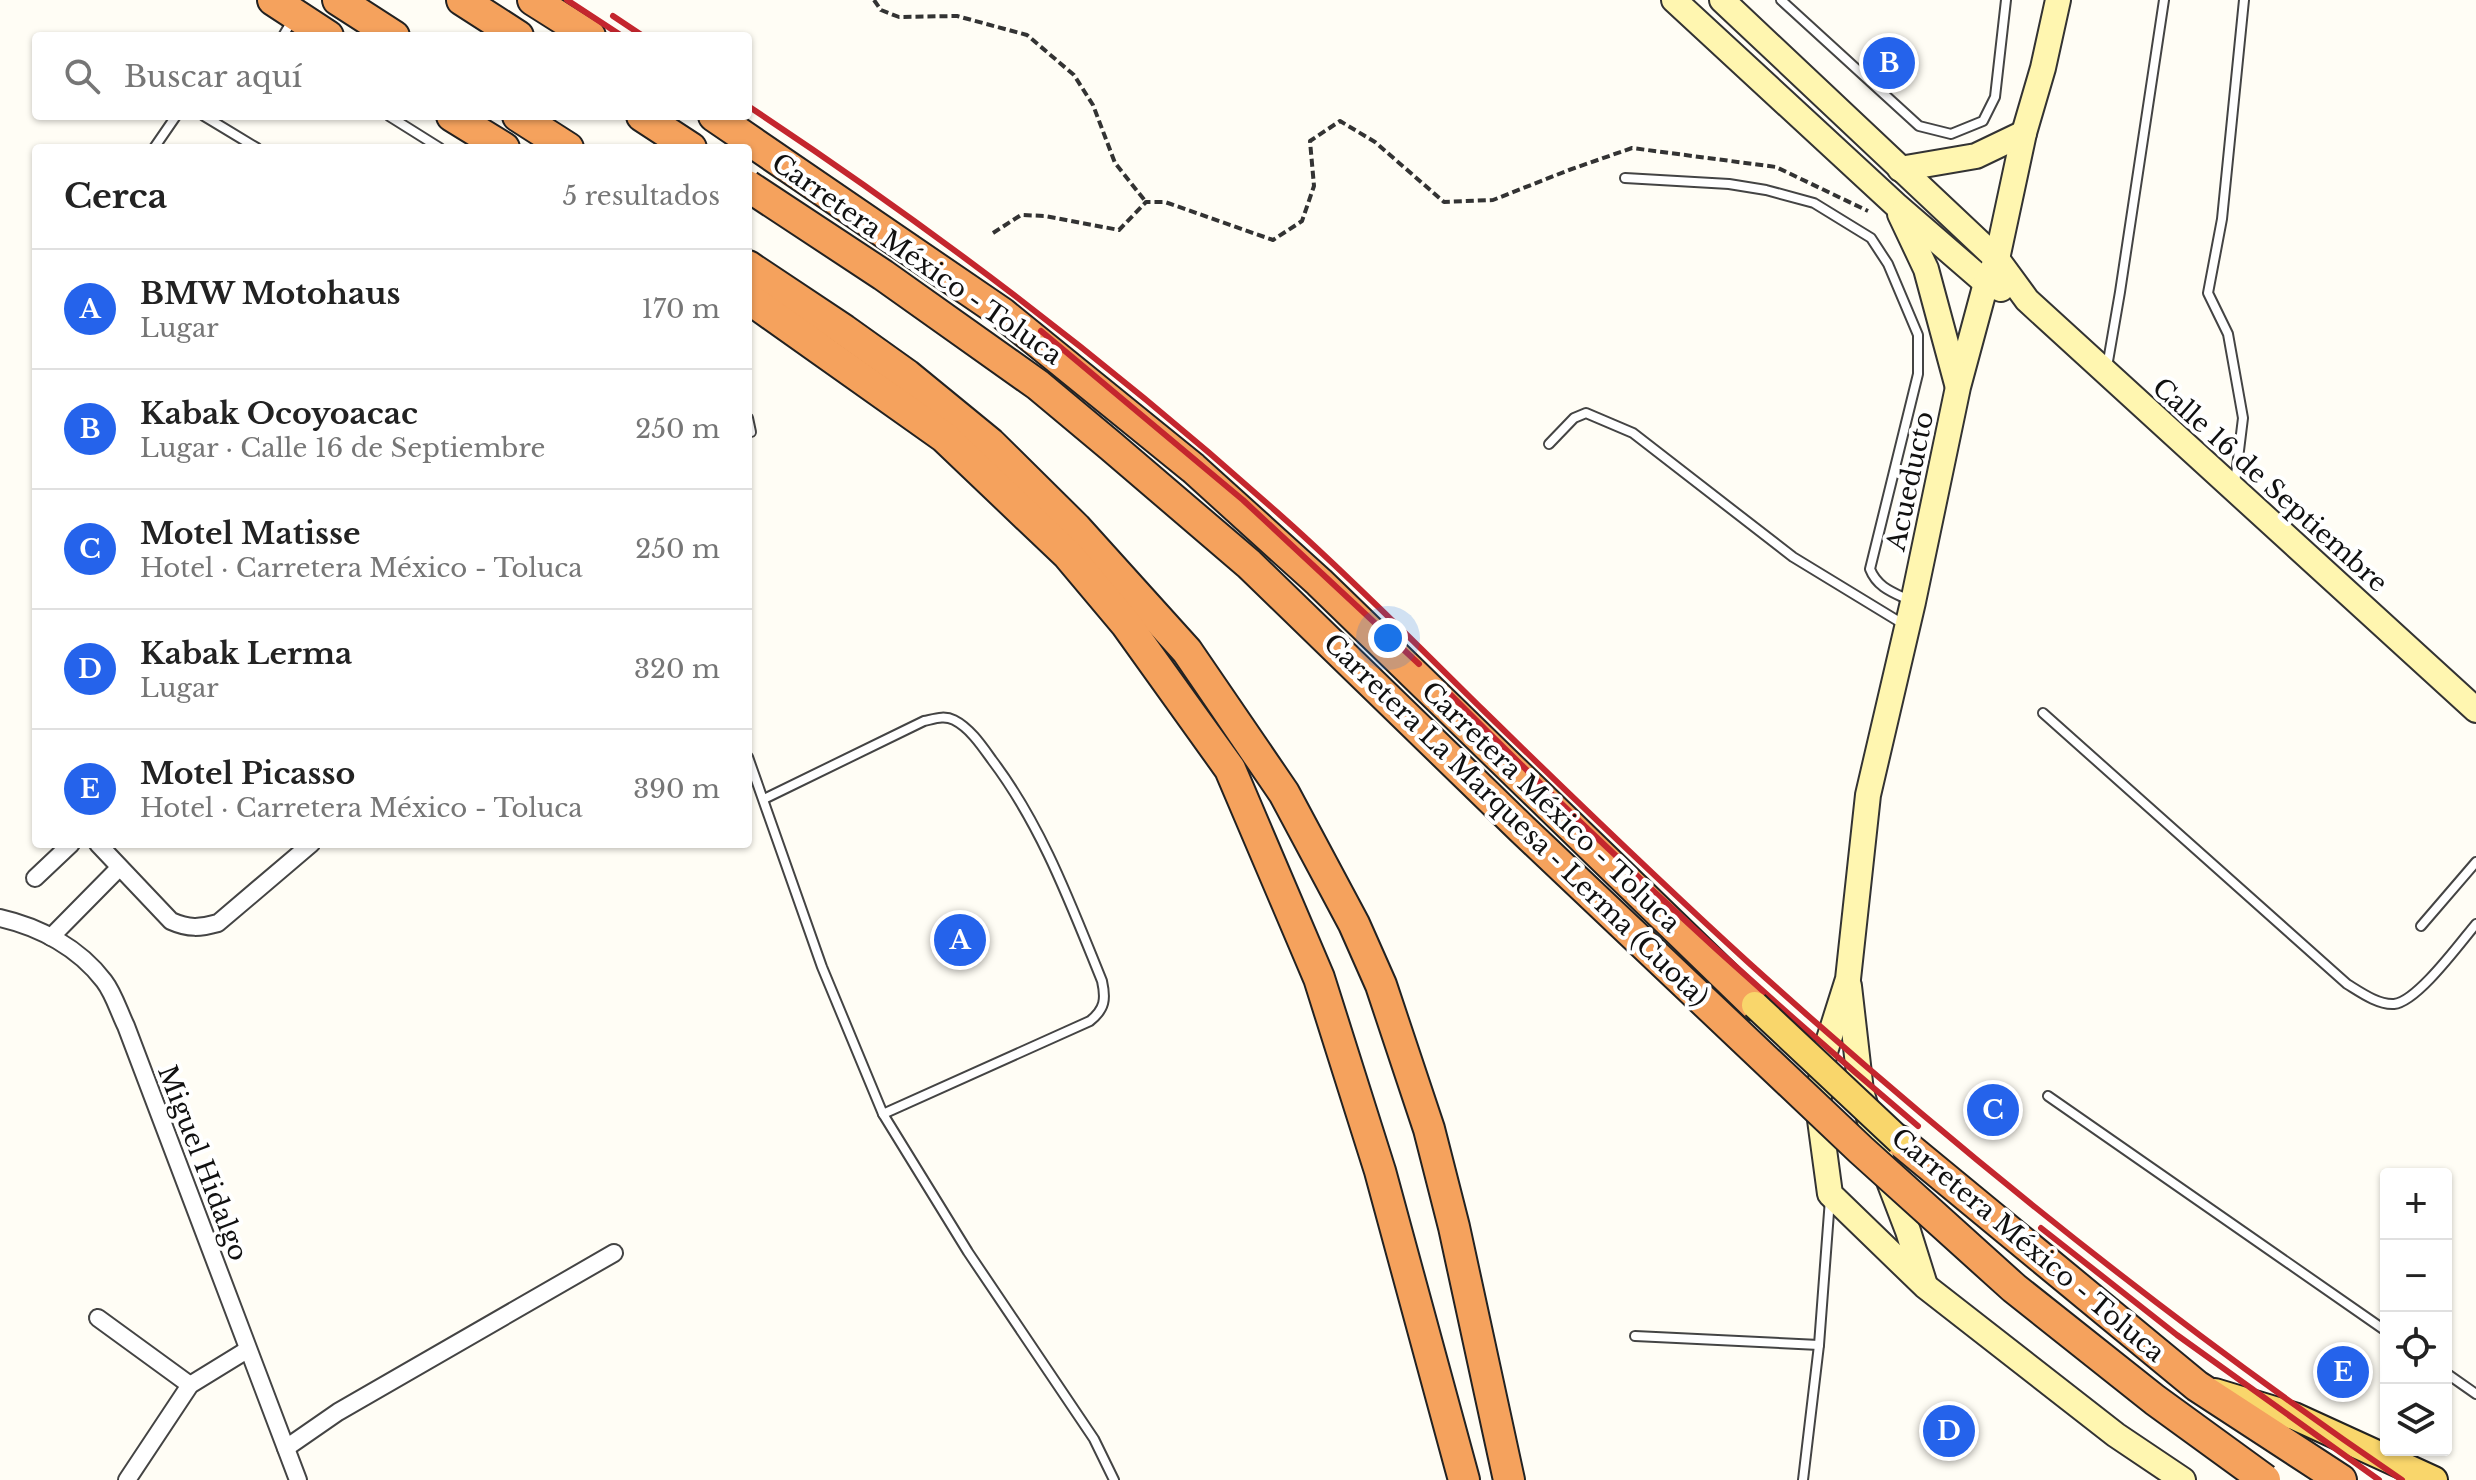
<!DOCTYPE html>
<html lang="es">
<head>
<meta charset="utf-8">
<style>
	:root { --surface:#fff; --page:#f6f6f6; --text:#222; --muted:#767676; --line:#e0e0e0; --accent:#2563eb }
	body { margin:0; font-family:"Libre Baskerville",serif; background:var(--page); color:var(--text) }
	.controls { position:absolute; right:24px; bottom:24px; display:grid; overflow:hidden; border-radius:8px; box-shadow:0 2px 6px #0004 }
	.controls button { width:72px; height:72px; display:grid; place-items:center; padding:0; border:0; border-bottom:2px solid var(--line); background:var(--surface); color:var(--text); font:40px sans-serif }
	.you { position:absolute; left:1388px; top:638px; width:28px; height:28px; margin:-20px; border:6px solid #fff; border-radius:50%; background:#1a73e8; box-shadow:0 0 0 12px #1a73e833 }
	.badge { display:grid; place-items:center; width:52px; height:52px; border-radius:50%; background:var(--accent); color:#fff; font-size:26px; font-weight:700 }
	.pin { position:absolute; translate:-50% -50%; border:4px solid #fff; box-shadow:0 2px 8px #0006 }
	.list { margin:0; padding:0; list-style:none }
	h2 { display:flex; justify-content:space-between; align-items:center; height:104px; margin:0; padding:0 32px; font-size:34px }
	h2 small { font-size:26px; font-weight:400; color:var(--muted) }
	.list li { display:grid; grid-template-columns:52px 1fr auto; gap:24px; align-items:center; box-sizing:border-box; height:120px; padding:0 32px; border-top:2px solid var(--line) }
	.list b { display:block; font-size:30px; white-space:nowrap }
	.list p { margin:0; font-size:26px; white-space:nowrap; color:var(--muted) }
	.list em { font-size:26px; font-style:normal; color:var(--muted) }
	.icon { flex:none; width:44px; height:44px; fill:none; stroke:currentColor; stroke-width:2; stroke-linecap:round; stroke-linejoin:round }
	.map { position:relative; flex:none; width:2476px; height:1480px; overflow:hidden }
	.search { position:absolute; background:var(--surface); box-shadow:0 2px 6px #0004; left:32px; top:32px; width:720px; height:88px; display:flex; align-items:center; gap:20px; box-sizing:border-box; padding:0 28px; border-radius:8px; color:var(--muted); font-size:30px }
	.panel { position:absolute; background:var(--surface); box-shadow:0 2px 6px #0004; left:32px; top:144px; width:720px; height:704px; border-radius:8px }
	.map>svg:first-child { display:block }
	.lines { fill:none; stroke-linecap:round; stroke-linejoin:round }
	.service-casing { stroke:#444; stroke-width:12 }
	.minor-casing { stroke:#444; stroke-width:20 }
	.secondary-casing { stroke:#333; stroke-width:28 }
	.primary-casing { stroke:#222; stroke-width:30 }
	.motorway-casing { stroke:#222; stroke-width:34 }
	.path { stroke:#333; stroke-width:4; stroke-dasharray:8 4; stroke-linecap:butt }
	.service { stroke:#fff; stroke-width:8 }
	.minor { stroke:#fff; stroke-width:16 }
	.secondary { stroke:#fff6b0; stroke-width:24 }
	.primary { stroke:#f9d66b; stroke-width:26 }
	.motorway { stroke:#f5a25d; stroke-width:30 }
	.rail { stroke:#c4262e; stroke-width:6 }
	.primary-bridge-casing { stroke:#222; stroke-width:30; stroke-linecap:butt }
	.motorway-bridge-casing { stroke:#222; stroke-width:34; stroke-linecap:butt }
	.primary-bridge { stroke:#f9d66b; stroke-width:26 }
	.motorway-bridge { stroke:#f5a25d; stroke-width:30 }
	.labels { text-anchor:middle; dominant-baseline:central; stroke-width:8; stroke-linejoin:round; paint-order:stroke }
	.street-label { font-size:26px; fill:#111; stroke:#fff }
</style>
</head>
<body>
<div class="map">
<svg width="2476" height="1480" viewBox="0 0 2476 1480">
	<rect width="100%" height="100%" fill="#fffdf5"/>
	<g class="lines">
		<g class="service-casing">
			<g id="service">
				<path d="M1781,0L1919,126L1951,134L1983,121L1995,97L2006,0"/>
				<path d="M283,36L293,19"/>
				<path d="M204,116L257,148"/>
				<path d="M389,116L440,148"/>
				<path d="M154,148L176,116"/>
				<path d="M1625,178L1729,184L1766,190L1814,203L1871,238L1888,264L1918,335V374L1870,569C1877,587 1892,592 1909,600"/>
				<path d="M2107,367L2120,292L2164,0"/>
				<path d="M748,418L751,432"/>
				<path d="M1549,444L1574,418L1586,413L1633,433L1793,557L1903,624"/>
				<path d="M2235,483L2243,418L2228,334L2208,293L2222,219L2244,0"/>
				<path d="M2043,713L2347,984C2360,992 2378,1005 2394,1004C2417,1002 2460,943 2476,924"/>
				<path d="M748,757L822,967L883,1114"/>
				<path d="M764,799L924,721C934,719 944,715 954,720C970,728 982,746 992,760C1042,826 1071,905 1102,981C1106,999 1105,1009 1090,1021L883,1114L968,1252L1094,1439L1114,1480"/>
				<path d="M2421,926L2476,862"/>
				<path d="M2048,1096L2386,1331"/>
				<path d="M1635,1336L1819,1345"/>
				<path d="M2446,1373L2476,1394"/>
				<path d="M1803,1480L1819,1345L1830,1199"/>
			</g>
		</g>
		<g class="minor-casing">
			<g id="minor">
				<path d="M98,844L171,921C189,929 200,928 218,923L311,844"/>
				<path d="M35,878L71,844"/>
				<path d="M0,918C40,927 79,948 104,981C114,994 119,1012 126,1026L298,1480"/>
				<path d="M51,937L119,868"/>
				<path d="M98,1318L190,1385"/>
				<path d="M286,1448L338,1412L614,1253"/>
				<path d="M127,1480L190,1385L247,1350"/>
			</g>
		</g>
		<g class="secondary-casing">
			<g id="secondary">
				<path d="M1674,0L1896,205L1986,283L2001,289"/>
				<path d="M1722,0L1997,259L2027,300L2476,710"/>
				<path d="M2058,0L2043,68L2024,133L1997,259L1986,283L1958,387L1913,602L1868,795L1848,979L1824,1055L1818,1105L1830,1194L1925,1286L2116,1435L2183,1480"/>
				<path d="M1900,169L1976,156L2024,133"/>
				<path d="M1900,214L1926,269L1957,384"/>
				<path d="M1849,986L1861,1091L1885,1171L1908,1231L1924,1282"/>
			</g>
		</g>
		<g class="primary-casing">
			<path id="primary" d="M2215,1392L2294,1416L2434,1480"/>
		</g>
		<g class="motorway-casing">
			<g id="motorway">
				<path d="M273,0L328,36"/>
				<path d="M338,0L394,36"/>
				<path d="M462,0L518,36"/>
				<path d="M533,0L590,36"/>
				<path d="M452,116L504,148"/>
				<path d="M518,116L568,148"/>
				<path d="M642,116L691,148"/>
				<path d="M714,116L1002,313L1193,468L1319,582L1755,1005"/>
				<path d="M748,266L844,330L907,375L990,443L1076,528L1187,651L1284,793L1354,924L1381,985L1429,1129L1454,1227L1509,1480"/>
				<path d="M748,298L944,437L1068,555L1126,624L1230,769L1319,978L1380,1171L1464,1480"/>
				<path d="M1900,1141L2197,1386L2341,1480"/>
			</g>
		</g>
		<g class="path">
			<path d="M874,0L881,10L899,17L957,16L1027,35L1074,75L1093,105L1115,163L1146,202"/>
			<path d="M993,233L1021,215L1045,216L1119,230L1146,202H1165L1273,240L1302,221L1314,186L1310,141L1340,121L1375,142L1444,202L1493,200L1569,170L1632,148L1776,167L1868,211"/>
		</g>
		<use href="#service" class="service"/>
		<use href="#minor" class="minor"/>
		<use href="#secondary" class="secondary"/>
		<use href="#primary" class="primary"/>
		<use href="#motorway" class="motorway"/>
		<g class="rail">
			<path d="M567,0L622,36"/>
			<path d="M613,16L643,36"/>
			<path d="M748,106C937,231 1119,370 1288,522C1355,582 1418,646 1482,709C1570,795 1658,880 1749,963C1955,1149 2172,1323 2402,1480"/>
			<path d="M1041,331L1243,500L1419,664"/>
			<path d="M1451,695C1600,845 1756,989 1918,1126"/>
			<path d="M2041,1228L2177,1335L2379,1480"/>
		</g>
		<g class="primary-bridge-casing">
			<path id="primary-bridge" d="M1755,1005L1900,1141"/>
		</g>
		<g class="motorway-bridge-casing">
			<path id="motorway-bridge" d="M748,186L883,275L1038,385L1111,446L1249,564L1522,829L1861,1150L2014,1288L2155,1400L2265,1480"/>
		</g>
		<use href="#primary-bridge" class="primary-bridge"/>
		<use href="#motorway-bridge" class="motorway-bridge"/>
	</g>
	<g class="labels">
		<g class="street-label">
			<text transform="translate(917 259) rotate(35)">Carretera México - Toluca</text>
			<text transform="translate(1910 481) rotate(-78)">Acueducto</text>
			<text transform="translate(2270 485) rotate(42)">Calle 16 de Septiembre</text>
			<text transform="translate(1551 807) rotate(44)">Carretera México - Toluca</text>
			<text transform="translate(1516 820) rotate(44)">Carretera La Marquesa - Lerma (Cuota)</text>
			<text transform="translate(203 1163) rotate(69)">Miguel Hidalgo</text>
			<text transform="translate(2028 1245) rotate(40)">Carretera México - Toluca</text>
		</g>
	</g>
</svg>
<div class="controls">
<button>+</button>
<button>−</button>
<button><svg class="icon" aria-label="locate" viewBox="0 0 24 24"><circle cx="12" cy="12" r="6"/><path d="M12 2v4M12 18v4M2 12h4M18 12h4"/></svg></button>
<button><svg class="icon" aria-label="layers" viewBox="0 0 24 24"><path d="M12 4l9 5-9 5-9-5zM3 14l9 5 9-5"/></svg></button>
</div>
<div class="you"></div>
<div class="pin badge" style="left:960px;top:940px">A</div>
<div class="pin badge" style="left:1889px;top:63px">B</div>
<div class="pin badge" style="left:1993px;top:1110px">C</div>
<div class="pin badge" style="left:1949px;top:1431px">D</div>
<div class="pin badge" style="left:2343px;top:1372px">E</div>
<div class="search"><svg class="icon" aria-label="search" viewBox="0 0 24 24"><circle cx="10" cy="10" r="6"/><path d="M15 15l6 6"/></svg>Buscar aquí</div>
<section class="panel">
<h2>Cerca<small>5 resultados</small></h2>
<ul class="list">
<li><span class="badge">A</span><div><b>BMW Motohaus</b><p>Lugar</p></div><em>170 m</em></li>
<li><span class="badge">B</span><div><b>Kabak Ocoyoacac</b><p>Lugar · Calle 16 de Septiembre</p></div><em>250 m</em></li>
<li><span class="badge">C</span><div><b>Motel Matisse</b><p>Hotel · Carretera México - Toluca</p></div><em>250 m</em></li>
<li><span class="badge">D</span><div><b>Kabak Lerma</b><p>Lugar</p></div><em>320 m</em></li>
<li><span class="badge">E</span><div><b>Motel Picasso</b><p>Hotel · Carretera México - Toluca</p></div><em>390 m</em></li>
</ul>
</section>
</div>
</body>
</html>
